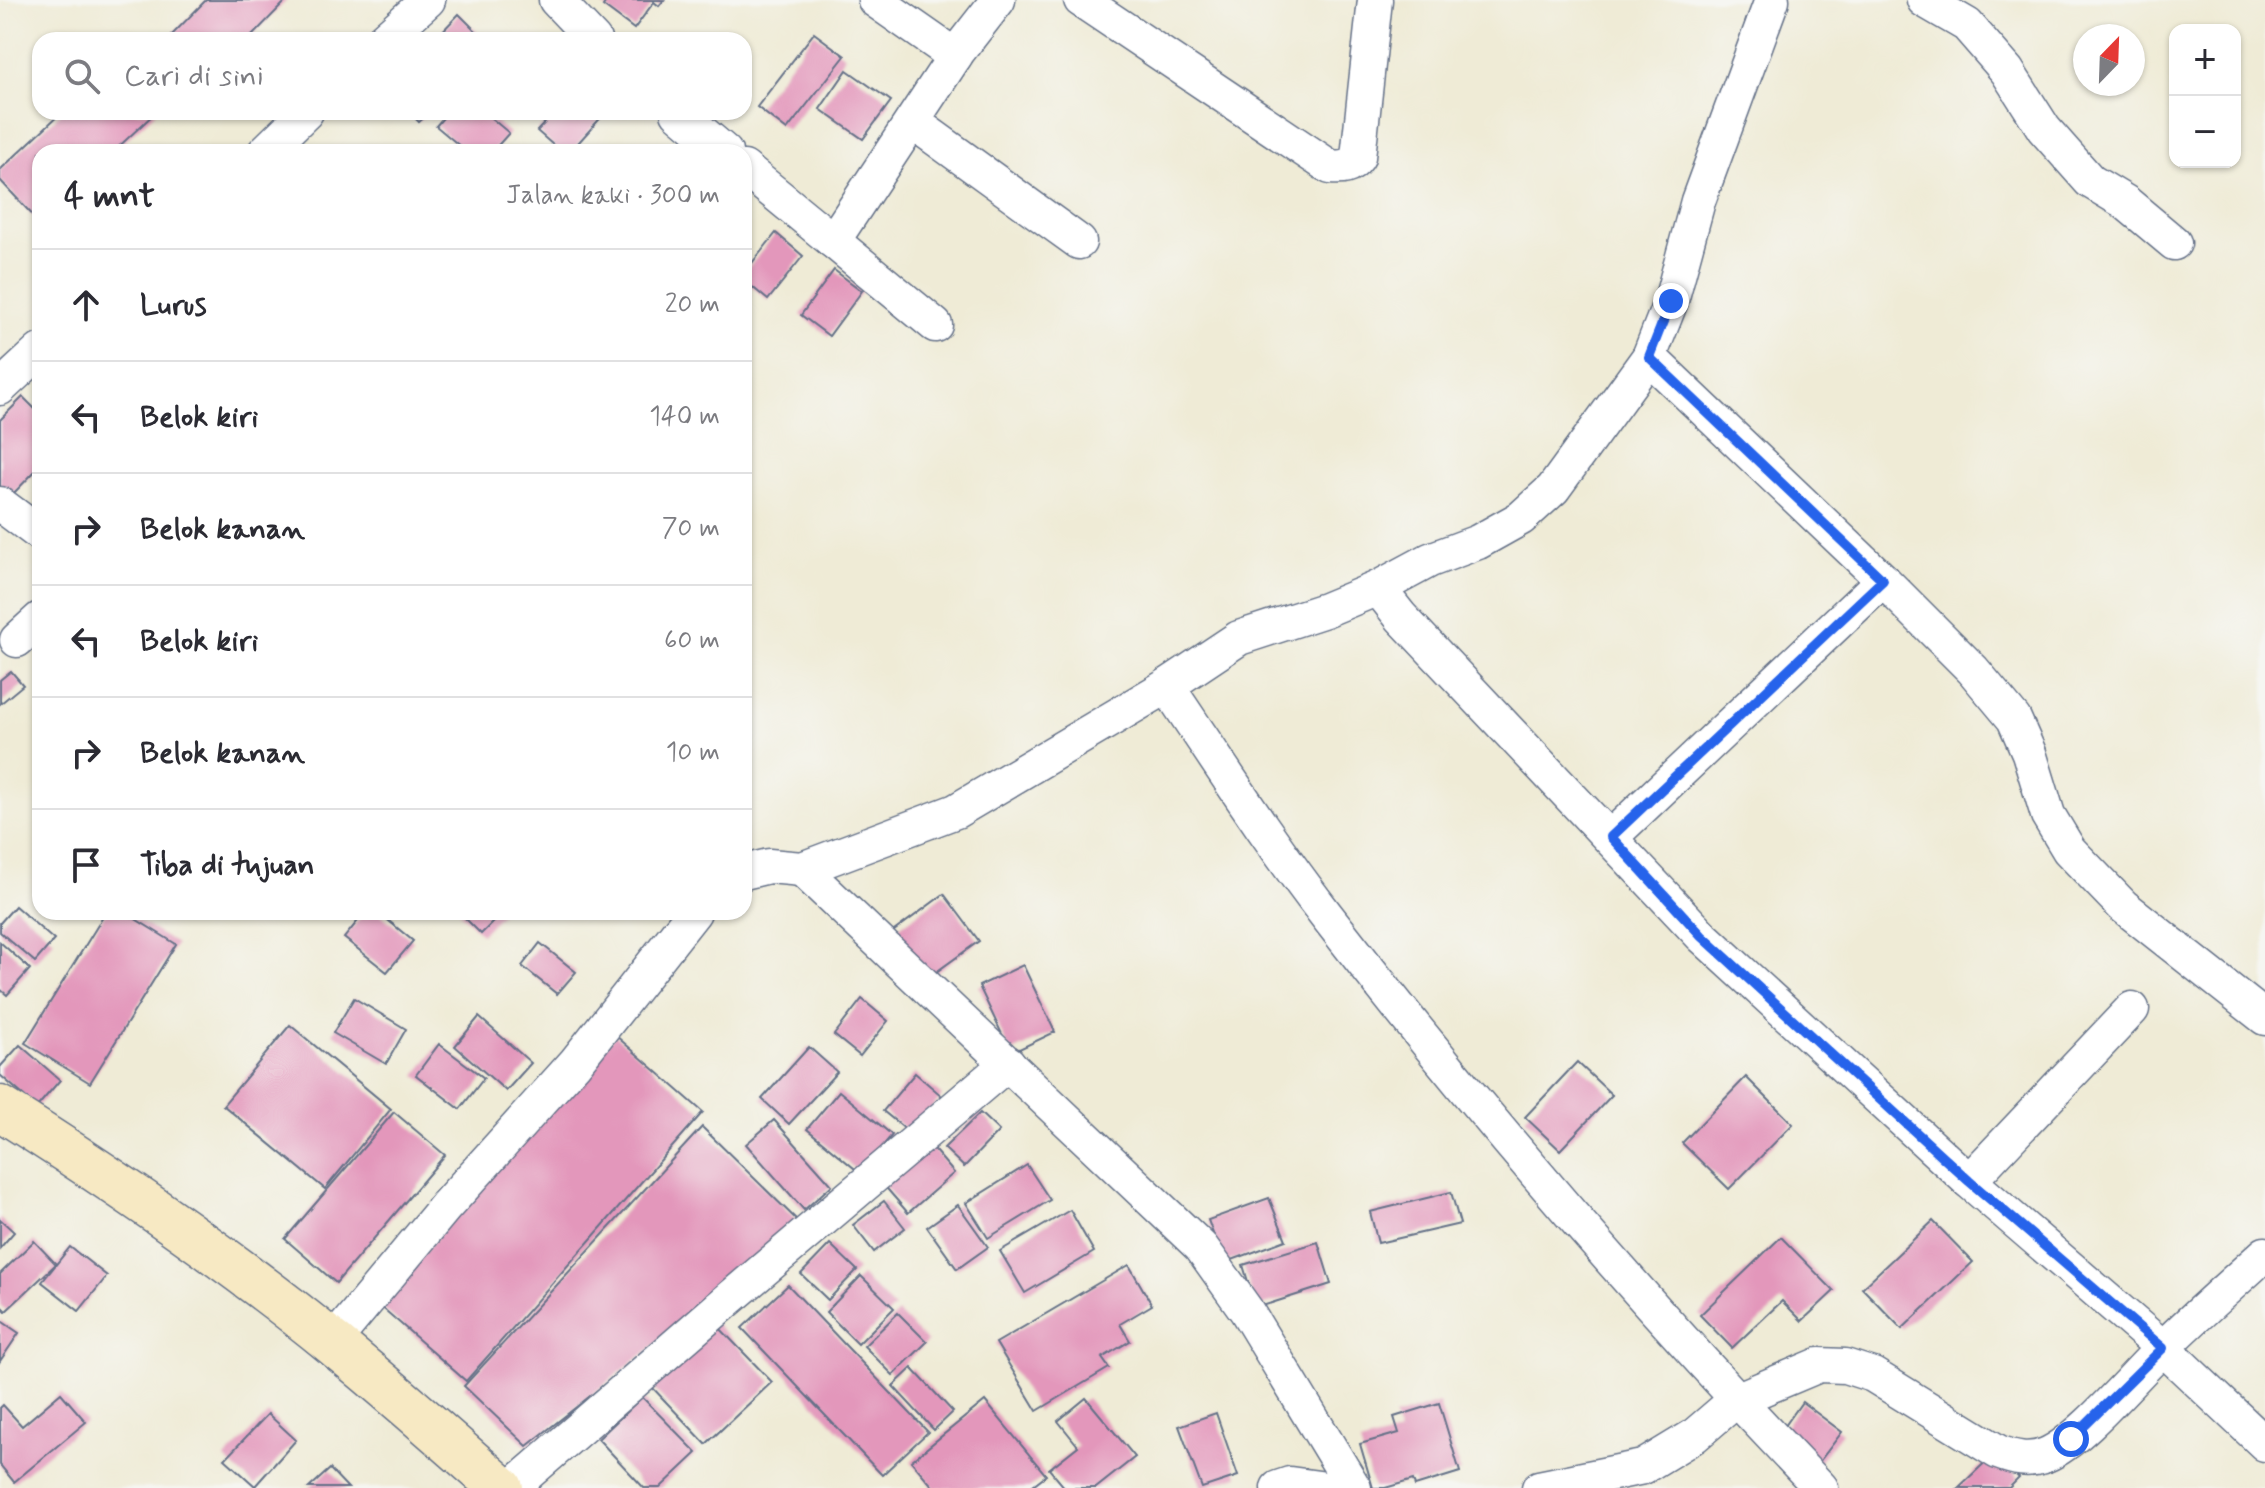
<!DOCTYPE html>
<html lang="id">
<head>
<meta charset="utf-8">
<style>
	:root { --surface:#fff; --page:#f2f2f3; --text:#2b2b33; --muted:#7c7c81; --line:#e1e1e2 }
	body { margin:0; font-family:Mynerve,sans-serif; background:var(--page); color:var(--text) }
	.controls { position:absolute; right:24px; top:24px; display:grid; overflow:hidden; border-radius:16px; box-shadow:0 2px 6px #0004 }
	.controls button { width:72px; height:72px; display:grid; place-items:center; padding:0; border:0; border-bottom:2px solid var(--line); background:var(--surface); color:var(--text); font:40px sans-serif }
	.compass { position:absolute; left:2073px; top:24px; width:72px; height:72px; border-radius:50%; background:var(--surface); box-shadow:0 2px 6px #0004; rotate:23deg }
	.stop { position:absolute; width:24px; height:24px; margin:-18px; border:6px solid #2563eb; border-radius:50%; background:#fff }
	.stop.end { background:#2563eb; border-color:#fff; box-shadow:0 2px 8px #0008 }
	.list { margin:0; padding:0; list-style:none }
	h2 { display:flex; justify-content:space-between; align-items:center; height:104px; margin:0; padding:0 32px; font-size:34px }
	h2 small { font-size:26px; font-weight:400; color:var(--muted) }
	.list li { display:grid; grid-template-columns:52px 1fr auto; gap:24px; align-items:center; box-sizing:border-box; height:112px; padding:0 32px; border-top:2px solid var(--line) }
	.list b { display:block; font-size:30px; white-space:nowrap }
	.list em { font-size:26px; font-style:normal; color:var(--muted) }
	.icon { flex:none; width:44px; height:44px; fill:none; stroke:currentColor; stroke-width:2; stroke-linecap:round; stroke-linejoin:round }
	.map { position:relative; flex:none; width:2265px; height:1488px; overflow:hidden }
	.search { position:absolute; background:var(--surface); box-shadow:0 2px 6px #0004; left:32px; top:32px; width:720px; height:88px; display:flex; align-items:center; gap:20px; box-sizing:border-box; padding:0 28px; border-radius:24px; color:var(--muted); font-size:30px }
	.panel { position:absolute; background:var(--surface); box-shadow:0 2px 6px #0004; left:32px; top:144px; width:720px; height:776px; border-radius:24px }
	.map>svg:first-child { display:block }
	.building { fill:#e397bb }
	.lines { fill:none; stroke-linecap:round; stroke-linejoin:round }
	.minor-casing { stroke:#657188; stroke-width:37 }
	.secondary-casing { stroke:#657188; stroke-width:47 }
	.minor { stroke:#fff; stroke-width:34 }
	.secondary { stroke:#f7e9c3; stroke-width:44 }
	.route { stroke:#2563eb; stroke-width:10 }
</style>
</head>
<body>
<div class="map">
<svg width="2265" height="1488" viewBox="0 0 2265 1488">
	<rect width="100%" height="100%" fill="#f6f6f2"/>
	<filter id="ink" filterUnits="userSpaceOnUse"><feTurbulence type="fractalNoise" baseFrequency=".0125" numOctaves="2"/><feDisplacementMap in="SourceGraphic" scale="16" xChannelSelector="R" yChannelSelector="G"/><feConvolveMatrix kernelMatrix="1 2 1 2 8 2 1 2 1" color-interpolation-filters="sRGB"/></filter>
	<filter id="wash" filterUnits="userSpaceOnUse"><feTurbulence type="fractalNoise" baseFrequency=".006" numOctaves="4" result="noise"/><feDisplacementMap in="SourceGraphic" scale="32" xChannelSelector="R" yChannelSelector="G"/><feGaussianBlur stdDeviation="1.8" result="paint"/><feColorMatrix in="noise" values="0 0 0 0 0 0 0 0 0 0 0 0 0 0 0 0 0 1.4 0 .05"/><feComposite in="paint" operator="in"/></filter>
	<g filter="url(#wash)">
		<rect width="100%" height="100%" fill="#efebd6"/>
		<g id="blocks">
			<g class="building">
				<path d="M206,0H287L248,40H167Z"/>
				<path d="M607,0H664L659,6L654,2L634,29L603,6Z"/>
				<path d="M459,14L485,40H434Z"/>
				<path d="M814,33L845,56L787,130L757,107Z"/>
				<path d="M847,70L891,101L863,139L820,109Z"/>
				<path d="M62,112H156L113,152H40L38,221L0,180V170Z"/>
				<path d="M409,112H430L419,122Z"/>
				<path d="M448,112H484L509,133L492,152H467L436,126Z"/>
				<path d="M555,112H606L570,152H561L537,131Z"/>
				<path d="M776,233L803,256L768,300L744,280V273Z"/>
				<path d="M834,270L862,291L829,336L801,315Z"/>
				<path d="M23,397L40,414V466L8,499L0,492V420Z"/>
				<path d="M11,671L23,685L0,704V680Z"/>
				<path d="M944,894L979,941L925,980L890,934Z"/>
				<path d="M15,906L54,940L35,962L0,932V923Z"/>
				<path d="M106,912H124L176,944L90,1083L25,1043Z"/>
				<path d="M365,912H378L413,941L387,972L344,938Z"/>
				<path d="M459,912H503L481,934Z"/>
				<path d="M0,942L30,969L7,995L0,989Z"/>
				<path d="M540,943L576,972L557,994L522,966Z"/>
				<path d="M1023,965L1055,1032L1011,1053L979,986Z"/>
				<path d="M354,998L406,1029L386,1064L333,1033Z"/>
				<path d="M862,999L888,1021L860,1056L834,1035Z"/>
				<path d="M479,1017L531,1063L506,1091L455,1046Z"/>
				<path d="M290,1025L391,1109L325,1189L223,1105Z"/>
				<path d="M615,1035L703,1112L466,1381L378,1304Z"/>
				<path d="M439,1044L484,1078L460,1109L416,1075Z"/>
				<path d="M20,1045L60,1080L37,1107L0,1075V1067Z"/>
				<path d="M809,1047L837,1072L789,1124L762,1099Z"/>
				<path d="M1577,1062L1612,1095L1560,1150L1525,1117Z"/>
				<path d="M915,1073L942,1096L910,1133L883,1111Z"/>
				<path d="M1746,1077L1793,1124L1729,1189L1682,1143Z"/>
				<path d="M839,1091L892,1135L860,1173L807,1129Z"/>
				<path d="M394,1112L445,1155L336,1283L285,1239Z"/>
				<path d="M980,1113L999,1131L964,1167L944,1148Z"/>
				<path d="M774,1120L832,1185L804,1210L746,1144Z"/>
				<path d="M702,1127L804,1227L527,1446L464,1386Z"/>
				<path d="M929,1144L954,1173L908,1213L882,1183Z"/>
				<path d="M1027,1165L1050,1200L988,1238L966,1203Z"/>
				<path d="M1451,1192L1460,1224L1378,1243L1370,1212Z"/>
				<path d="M1269,1198L1286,1240L1224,1263L1208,1220Z"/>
				<path d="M884,1201L905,1228L874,1252L853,1225Z"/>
				<path d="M958,1205L988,1247L957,1269L927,1227Z"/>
				<path d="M1070,1210L1094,1252L1025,1293L1000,1251Z"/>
				<path d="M0,1219L14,1232L0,1248Z"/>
				<path d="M1933,1221L1973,1262L1902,1329L1862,1288Z"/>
				<path d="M1781,1237L1834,1291L1802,1321L1782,1301L1732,1348L1700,1315Z"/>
				<path d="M34,1241L56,1264L6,1311L0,1305V1274Z"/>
				<path d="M1318,1242L1331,1284L1256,1308L1243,1265Z"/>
				<path d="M830,1244L857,1270L828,1300L801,1274Z"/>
				<path d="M70,1247L107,1276L79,1311L42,1282Z"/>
				<path d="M1129,1265L1152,1305L1120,1324L1130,1341L1102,1358L1109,1368L1037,1411L996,1343Z"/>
				<path d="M861,1276L894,1308L858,1344L826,1312Z"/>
				<path d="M788,1285L928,1432L882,1475L742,1328Z"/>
				<path d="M898,1313L927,1342L893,1375L864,1346Z"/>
				<path d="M0,1320L19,1333L0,1361Z"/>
				<path d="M714,1322L772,1382L706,1444L649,1384Z"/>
				<path d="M912,1368L953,1412L934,1430L893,1386Z"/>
				<path d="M61,1393L86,1422L14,1482L0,1465V1408L3,1405L22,1426Z"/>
				<path d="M642,1397L697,1453L660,1488H644L598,1439Z"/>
				<path d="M1086,1398L1135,1457L1096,1488H1065L1049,1469L1078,1446L1058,1421Z"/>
				<path d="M985,1401L1046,1475L1029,1488H934L911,1461Z"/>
				<path d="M1802,1402L1842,1432L1819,1462L1780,1433Z"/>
				<path d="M1439,1403L1460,1472L1415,1486L1413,1480L1385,1488H1373L1360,1444L1399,1433L1394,1417Z"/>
				<path d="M1216,1413L1238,1476L1202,1488L1179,1426Z"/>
				<path d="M268,1414L296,1440L255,1486L225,1459Z"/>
				<path d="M1995,1453L2019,1478L2009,1488H1958Z"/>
				<path d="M330,1469L348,1488H309Z"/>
			</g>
		</g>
	</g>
	<g filter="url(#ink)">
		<use href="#blocks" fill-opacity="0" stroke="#657188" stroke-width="2"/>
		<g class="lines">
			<g class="minor-casing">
				<g id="minor">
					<path d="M556,0L594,40"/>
					<path d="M875,0L955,56"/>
					<path d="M1081,0L1330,167C1342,168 1350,168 1358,157L1375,0"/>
					<path d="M1924,0L1967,25L2007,71L2044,129L2090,181L2125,202L2174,243"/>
					<path d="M383,40L428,0"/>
					<path d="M678,112L725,152"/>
					<path d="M913,122L1079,242"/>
					<path d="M265,152L306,112"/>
					<path d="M744,168L833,241L959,50L998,0"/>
					<path d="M833,241L935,325"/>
					<path d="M1649,357L1883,580L1973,670L2014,719L2029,753L2048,815L2069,850L2123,906L2265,1018"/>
					<path d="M0,388L40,351"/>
					<path d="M0,504L40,534"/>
					<path d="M1378,588L1401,617L1702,936L1969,1181L2163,1348L2265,1444"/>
					<path d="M17,640L40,619"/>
					<path d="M1167,686C1219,763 1269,841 1326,915C1480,1114 1646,1306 1821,1488"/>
					<path d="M1611,837L1883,580"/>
					<path d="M802,869L1201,1247L1246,1310L1354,1488"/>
					<path d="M744,872L769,866L802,869L956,811L1167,686L1239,638L1325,610L1378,588L1430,560L1478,542L1521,518L1553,489L1649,357L1671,301L1698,201L1772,0"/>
					<path d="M1969,1181L2132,1009"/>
					<path d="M332,1343L446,1206L575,1063L694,912"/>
					<path d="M511,1488L729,1299L1008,1063"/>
					<path d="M1278,1488L1290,1484L1319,1488"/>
					<path d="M1539,1488L1643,1467L1694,1436L1736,1400L1819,1365L1845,1366L1873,1375L1998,1452C2014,1458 2028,1462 2046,1455C2080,1441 2132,1378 2160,1351C2194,1317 2230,1286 2265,1254"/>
				</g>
			</g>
			<g class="secondary-casing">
				<path id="secondary" d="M0,1108C114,1180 230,1259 334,1344C391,1391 446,1439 501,1488"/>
			</g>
			<use href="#minor" class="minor"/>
			<use href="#secondary" class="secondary"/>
		</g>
	</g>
	<g class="lines" filter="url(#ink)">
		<path class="route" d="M1671,301L1649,357L1883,580L1611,837L1702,936L1969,1181L2163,1348L2071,1439"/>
	</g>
</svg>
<div class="controls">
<button>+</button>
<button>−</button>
</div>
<svg class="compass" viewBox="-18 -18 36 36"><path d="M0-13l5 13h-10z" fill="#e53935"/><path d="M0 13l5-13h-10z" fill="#7c7c81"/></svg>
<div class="stop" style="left:2071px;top:1439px"></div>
<div class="stop end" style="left:1671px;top:301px"></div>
<div class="search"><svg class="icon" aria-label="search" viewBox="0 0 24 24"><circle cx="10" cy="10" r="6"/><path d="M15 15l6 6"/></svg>Cari di sini</div>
<section class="panel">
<h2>4 mnt<small>Jalan kaki · 300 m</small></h2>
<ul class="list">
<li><svg class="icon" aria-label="ahead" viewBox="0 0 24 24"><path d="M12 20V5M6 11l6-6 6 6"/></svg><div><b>Lurus</b></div><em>20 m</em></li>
<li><svg class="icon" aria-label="left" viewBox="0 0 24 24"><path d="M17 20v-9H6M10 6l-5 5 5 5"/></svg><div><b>Belok kiri</b></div><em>140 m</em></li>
<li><svg class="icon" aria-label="right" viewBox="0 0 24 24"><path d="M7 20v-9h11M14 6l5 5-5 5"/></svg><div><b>Belok kanan</b></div><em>70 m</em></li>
<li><svg class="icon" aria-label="left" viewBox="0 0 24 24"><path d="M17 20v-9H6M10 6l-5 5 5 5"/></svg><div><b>Belok kiri</b></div><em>60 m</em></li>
<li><svg class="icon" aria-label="right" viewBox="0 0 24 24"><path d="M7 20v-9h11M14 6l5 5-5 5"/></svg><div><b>Belok kanan</b></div><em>10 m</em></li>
<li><svg class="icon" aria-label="arrive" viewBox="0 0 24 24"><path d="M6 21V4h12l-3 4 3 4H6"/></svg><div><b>Tiba di tujuan</b></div></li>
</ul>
</section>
</div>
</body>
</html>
